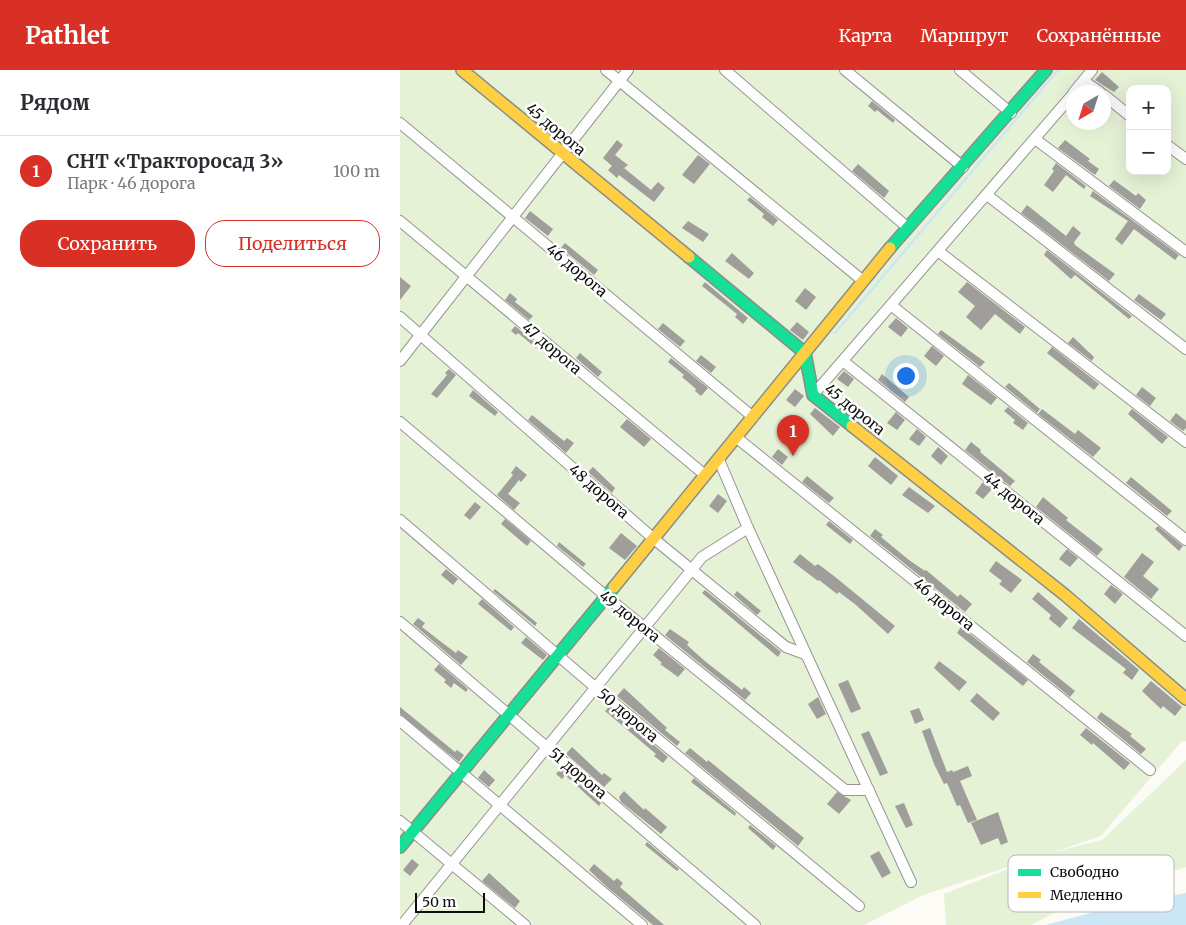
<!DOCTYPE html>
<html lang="ru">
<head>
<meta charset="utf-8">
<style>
	:root { --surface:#fff; --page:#f2f2f3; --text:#2b2b33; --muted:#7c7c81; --line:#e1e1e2; --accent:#d93025 }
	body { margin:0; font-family:Merriweather,serif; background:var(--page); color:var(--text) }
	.controls { position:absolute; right:15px; top:15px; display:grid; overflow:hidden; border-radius:10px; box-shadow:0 5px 20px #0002 }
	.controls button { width:45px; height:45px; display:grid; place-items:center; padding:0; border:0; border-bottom:1px solid var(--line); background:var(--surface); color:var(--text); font:25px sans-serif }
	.compass { position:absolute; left:666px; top:15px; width:45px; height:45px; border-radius:50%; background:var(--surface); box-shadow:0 5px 20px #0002; rotate:219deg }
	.scale { position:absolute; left:15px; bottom:12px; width:70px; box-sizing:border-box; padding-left:5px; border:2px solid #0f0f0f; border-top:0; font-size:14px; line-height:18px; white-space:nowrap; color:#0f0f0f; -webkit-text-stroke:4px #fff; paint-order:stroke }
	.you { position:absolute; left:505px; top:305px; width:18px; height:18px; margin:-12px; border:4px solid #fff; border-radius:50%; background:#1a73e8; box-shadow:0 0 0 8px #1a73e833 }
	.badge { display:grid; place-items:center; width:32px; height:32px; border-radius:50%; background:var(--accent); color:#fff; font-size:16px; font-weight:700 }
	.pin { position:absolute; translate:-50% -41px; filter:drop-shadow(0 1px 2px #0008) }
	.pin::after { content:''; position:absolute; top:26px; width:18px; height:15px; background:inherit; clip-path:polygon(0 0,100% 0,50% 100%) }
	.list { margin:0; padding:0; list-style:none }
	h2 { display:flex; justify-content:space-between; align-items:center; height:65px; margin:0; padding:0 20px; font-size:21px }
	h2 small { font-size:16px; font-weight:400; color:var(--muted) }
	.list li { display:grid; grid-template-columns:32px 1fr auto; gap:15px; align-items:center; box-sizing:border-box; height:70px; padding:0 20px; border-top:1px solid var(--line) }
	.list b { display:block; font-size:19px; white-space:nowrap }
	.list p { margin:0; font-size:16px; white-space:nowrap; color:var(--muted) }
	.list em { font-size:16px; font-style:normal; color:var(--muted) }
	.actions { display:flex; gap:10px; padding:15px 20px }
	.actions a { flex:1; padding:11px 0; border:1px solid var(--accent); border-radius:20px; text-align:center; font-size:18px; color:var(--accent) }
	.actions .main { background:var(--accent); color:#fff }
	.map { position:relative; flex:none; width:786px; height:855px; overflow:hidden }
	header { display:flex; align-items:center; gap:30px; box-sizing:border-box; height:70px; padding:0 25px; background:var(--accent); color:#fff }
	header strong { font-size:24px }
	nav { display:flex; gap:28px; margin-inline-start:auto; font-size:18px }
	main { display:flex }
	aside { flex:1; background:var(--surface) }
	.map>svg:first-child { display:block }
	.green { fill:#e5f2d5; fill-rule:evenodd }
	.water { fill:#cbe7f6 }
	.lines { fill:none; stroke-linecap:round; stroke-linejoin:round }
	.stream { stroke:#cbe7f6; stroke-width:2.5 }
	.building { fill:#a09e9a }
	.street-casing { stroke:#969593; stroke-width:12 }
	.fast-casing { stroke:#8c8c89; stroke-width:14 }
	.slow-casing { stroke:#8c8c89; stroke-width:14 }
	.street { stroke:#fffefe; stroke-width:10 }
	.fast { stroke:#16e098; stroke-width:11 }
	.slow { stroke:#ffcf43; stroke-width:11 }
	.labels { text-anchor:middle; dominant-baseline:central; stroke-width:5; stroke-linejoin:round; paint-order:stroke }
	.street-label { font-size:15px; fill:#0f0f0f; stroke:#fff }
	.key { fill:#fff; stroke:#b7b7b7; stroke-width:1 }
	.key-label { font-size:14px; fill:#0f0f0f }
</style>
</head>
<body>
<header>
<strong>Pathlet</strong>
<nav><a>Карта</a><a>Маршрут</a><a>Сохранённые</a></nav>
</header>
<main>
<aside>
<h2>Рядом<small></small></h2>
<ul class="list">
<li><span class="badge">1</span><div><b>СНТ «Тракторосад 3»</b><p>Парк · 46 дорога</p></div><em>100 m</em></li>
</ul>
<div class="actions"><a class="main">Сохранить</a><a>Поделиться</a></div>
</aside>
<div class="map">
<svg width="786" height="855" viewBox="0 0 786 855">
	<rect width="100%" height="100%" fill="#fcfbf5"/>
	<path class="green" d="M0,0H786V671L781,672L701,766L654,782L702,770L786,690V797L675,832L631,855H546L544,824L641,786L523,825L464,855H0ZM730,19H767V101H730ZM674,22H704V52H674Z"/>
	<path class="water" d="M786,823V855H646L708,838Z"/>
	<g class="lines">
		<path class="stream" d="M435,263L658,0"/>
	</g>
	<g class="building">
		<path d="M702,2L719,17L714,22L695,10Z"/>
		<path d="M472,31L495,50L493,53L477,40L475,42L468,36Z"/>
		<path d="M217,70L223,75L215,85L228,95L224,98L251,120L258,112L265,118L254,132L219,105L217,108L208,100L212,96L203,88Z"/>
		<path d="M665,70L690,89L688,91L699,99L695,105L658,78Z"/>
		<path d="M298,85L310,94L294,114L282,105Z"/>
		<path d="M656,93L686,116L684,119L666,105L653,122L644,115L654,101L652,99Z"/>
		<path d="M458,94L489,121L484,128L452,101Z"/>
		<path d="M714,110L736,126L738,123L746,130L740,139L709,116Z"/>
		<path d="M693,121L779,185L775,190L734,159L722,175L715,169L728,151L690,126Z"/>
		<path d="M350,127L378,150L373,156L362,147L364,144L347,130Z"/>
		<path d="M627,135L666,166L673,156L681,163L674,172L675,175L715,204L709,211L621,143Z"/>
		<path d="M130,141L153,159L148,166L125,148Z"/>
		<path d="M288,151L309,164L303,172L282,158Z"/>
		<path d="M165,173L198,200L194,205L161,178Z"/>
		<path d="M647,180L732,246L729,249L675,205L671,209L644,185Z"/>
		<path d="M332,183L354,203L349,209L325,191Z"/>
		<path d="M0,207L11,216L0,230Z"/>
		<path d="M305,212L348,248L343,254L335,247L337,244L302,216Z"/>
		<path d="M567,212L625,257L620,264L595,244L581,260L566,247L575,236L558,222Z"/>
		<path d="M405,218L416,227L406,240L395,231Z"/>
		<path d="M110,223L117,229L115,232L133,246L129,250L105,230Z"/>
		<path d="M739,224L766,244L761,250L734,230Z"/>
		<path d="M496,248L508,258L501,267L488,257Z"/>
		<path d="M397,252L409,262L403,270L390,260Z"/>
		<path d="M263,253L285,271L280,277L258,259Z"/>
		<path d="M115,256L138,275L136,278L118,263L116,265L111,261Z"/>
		<path d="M541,260L585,292L580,297L538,264Z"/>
		<path d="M673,267L694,287L692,291L668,273Z"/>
		<path d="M532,276L544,286L536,296L524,286Z"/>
		<path d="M652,277L699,314L694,320L647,283Z"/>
		<path d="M180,283L202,302L198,307L176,288Z"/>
		<path d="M301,285L316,297L311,303L296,291Z"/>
		<path d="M271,288L308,318L301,326L295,321L296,319L282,307L284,305L268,292Z"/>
		<path d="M49,299L56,305L37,328L31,324L47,305L45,303Z"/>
		<path d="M444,301L454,309L448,317L437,309Z"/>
		<path d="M482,304L509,327L505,332L478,310Z"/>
		<path d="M568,305L597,328L591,335L562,314Z"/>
		<path d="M609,313L640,339L637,343L605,317Z"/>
		<path d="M742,317L756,328L750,336L736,325Z"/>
		<path d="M395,319L404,326L395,337L386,330Z"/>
		<path d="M73,320L98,342L95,346L69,326Z"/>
		<path d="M608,337L628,353L623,360L613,353L615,350L604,341Z"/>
		<path d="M415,338L440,357L433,366L410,344Z"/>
		<path d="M642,339L675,364L678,360L701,378L693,387L638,344Z"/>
		<path d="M732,339L768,367L762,374L728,344Z"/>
		<path d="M496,342L505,350L497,360L487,353Z"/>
		<path d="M776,343L786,351V358L783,361L770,351Z"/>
		<path d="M132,345L164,371L167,368L174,373L166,383L128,350Z"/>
		<path d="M227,349L251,369L244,377L220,357Z"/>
		<path d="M517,359L526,367L519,376L509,369Z"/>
		<path d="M571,372L581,380L580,382L615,411L610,416L565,380Z"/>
		<path d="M538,377L548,386L541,395L531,386Z"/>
		<path d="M378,379L388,387L382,395L372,387Z"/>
		<path d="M475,387L498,406L491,415L468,396Z"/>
		<path d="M116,396L127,405L121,412L119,410L108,424L120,433L114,440L97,425L113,405L111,403Z"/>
		<path d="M193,397L215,418L212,423L188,402Z"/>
		<path d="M407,406L434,428L429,433L402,412Z"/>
		<path d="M731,407L772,441L767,446L726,413Z"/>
		<path d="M583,412L592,419L583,429L575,423Z"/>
		<path d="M509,417L535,436L528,443L502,425Z"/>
		<path d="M318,424L327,431L318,443L309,436Z"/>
		<path d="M643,427L668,448L666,450L703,479L697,486L636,437Z"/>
		<path d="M75,432L81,437L70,450L64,445Z"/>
		<path d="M105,449L131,471L127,476L101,454Z"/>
		<path d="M429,451L453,470L450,474L426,455Z"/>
		<path d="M758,456L783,476L779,481L755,459Z"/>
		<path d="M475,459L483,465L481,467L509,490L525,501L526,500L558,527L560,524L572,534L565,542L470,466Z"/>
		<path d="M221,463L237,476L225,490L209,478Z"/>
		<path d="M159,472L186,494L183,497L157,476Z"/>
		<path d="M667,479L678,488L670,497L659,489Z"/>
		<path d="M742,483L754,492L743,506L759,519L751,529L724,507Z"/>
		<path d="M400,484L415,496L418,494L434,506L495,556L488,564L456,535L439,522L437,524L419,510L418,511L393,492Z"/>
		<path d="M596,491L622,510L611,523L599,514L602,511L589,501Z"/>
		<path d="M46,499L58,509L53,515L41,505Z"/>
		<path d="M711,515L723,524L715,534L704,524Z"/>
		<path d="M95,519L137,553L135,556L93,521Z"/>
		<path d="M305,520L381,582L378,587L302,523Z"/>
		<path d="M337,521L361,541L357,545L334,525Z"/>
		<path d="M638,522L668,548L660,558L649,549L651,545L632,529Z"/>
		<path d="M82,529L114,557L111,561L78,534Z"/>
		<path d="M18,548L25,553L22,557L40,571L56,583L58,580L68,587L61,595L13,554Z"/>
		<path d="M679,549L739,600L732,610L723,603L726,599L672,558Z"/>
		<path d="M561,557L628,610L623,616L557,563Z"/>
		<path d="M270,559L289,572L287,575L306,592L342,620L344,617L351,623L345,630L265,565Z"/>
		<path d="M126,567L147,585L143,590L121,573Z"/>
		<path d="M259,578L285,599L278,607L260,594L262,593L253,585Z"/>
		<path d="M633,584L641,590L639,592L675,621L670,627L627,592Z"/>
		<path d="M539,591L567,612L559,621L534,598Z"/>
		<path d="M39,594L68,619L66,622L54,613L51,618L44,612L46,610L34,600Z"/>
		<path d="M448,610L461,639L451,643L438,614Z"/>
		<path d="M751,611L782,637L775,646L763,636L761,639L742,621Z"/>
		<path d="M224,618L267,658L265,660L280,672L277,676L217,626Z"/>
		<path d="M577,623L600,643L593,651L570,631Z"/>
		<path d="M418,627L426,644L417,649L408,634Z"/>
		<path d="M0,637L55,682L57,680L64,685L59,692L0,644Z"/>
		<path d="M209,637L268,687L263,693L254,686L256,684L205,641Z"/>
		<path d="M519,638L524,650L515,654L510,641Z"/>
		<path d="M701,642L732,664L730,666L746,679L741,684L697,648Z"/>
		<path d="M530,658L547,702L552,700L553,702L568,696L572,706L560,711L577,750L568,753L560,735L557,736L547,713L544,714L534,694L522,661Z"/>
		<path d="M686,658L730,693L724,700L693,673L692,675L680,665Z"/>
		<path d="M469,661L488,703L480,706L461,664Z"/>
		<path d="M172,677L202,705L204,703L212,709L204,717L166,684Z"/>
		<path d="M290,678L307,692L308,690L404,768L398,776L285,683Z"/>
		<path d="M161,698L201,733L199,736L165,705L162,709L156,704Z"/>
		<path d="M84,700L95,710L89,717L78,708Z"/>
		<path d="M294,708L336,743L335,746L291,712Z"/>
		<path d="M224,721L244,740L245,738L267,757L261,764L221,732L219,727Z"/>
		<path d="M437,722L451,730L439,744L427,734Z"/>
		<path d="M504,733L513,755L506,758L495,736Z"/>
		<path d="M598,742L608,772L601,775L598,768L581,775L571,753Z"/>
		<path d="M350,755L376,776L373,780L348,758Z"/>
		<path d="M247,772L279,799L277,801L245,775Z"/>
		<path d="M479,781L491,803L482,808L470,786Z"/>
		<path d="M12,789L19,795L10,806L3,800Z"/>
		<path d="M194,794L214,811L217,808L223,813L220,817L264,855H253L207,817L189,800Z"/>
		<path d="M89,803L120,831L115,838L82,811Z"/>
	</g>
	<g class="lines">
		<g class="street-casing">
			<g id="street">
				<path d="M206,0L462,210"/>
				<path d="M325,0L507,157"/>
				<path d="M445,0L563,97"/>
				<path d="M560,0L611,43"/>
				<path d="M684,11L700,22"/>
				<path d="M674,22L692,0"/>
				<path d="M704,25L730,46"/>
				<path d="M0,53L353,347"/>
				<path d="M635,69L786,182"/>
				<path d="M767,75L786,89"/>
				<path d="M587,125L786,279"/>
				<path d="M0,151L305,405"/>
				<path d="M538,181L786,372"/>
				<path d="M491,235L786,470"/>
				<path d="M0,247L254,469L386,577L405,584"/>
				<path d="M0,291L228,0"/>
				<path d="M443,291L786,566"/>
				<path d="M413,325L674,23"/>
				<path d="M0,352L207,527L445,720H469"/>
				<path d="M337,368L750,700"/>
				<path d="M319,390L348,458L511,812"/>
				<path d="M0,450L196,618L459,836"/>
				<path d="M0,552L355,855"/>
				<path d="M0,651L242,855"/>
				<path d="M0,751L125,855"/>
				<path d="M2,855L302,487L348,458"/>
			</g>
		</g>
		<g class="fast-casing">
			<g id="fast">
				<path d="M490,178L646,0"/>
				<path d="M289,187L405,283L413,325L452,356"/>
				<path d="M0,777L214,517"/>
			</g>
		</g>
		<g class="slow-casing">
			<g id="slow">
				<path d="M62,0L289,187"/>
				<path d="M452,356L665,525L786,629"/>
				<path d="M214,517L490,178"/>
			</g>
		</g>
		<use href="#street" class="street"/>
		<use href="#fast" class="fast"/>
		<use href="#slow" class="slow"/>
	</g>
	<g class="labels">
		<g class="street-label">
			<text transform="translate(156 59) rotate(40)">45 дорога</text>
			<text transform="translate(177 200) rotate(40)">46 дорога</text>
			<text transform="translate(152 278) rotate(40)">47 дорога</text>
			<text transform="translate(455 339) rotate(39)">45 дорога</text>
			<text transform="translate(199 421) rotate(41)">48 дорога</text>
			<text transform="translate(614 428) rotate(39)">44 дорога</text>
			<text transform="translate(544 534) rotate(39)">46 дорога</text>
			<text transform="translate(230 546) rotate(39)">49 дорога</text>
			<text transform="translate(228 645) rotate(40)">50 дорога</text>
			<text transform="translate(178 703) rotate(40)">51 дорога</text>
		</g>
	</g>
	<rect x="608" y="785" width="166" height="57" rx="8" class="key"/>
	<rect x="618" y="799" width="23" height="7" fill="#16e098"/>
	<rect x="618" y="822" width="23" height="6" fill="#ffcf43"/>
	<g class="key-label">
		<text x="650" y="807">Свободно</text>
		<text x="650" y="830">Медленно</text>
	</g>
</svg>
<div class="controls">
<button>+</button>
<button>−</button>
</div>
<svg class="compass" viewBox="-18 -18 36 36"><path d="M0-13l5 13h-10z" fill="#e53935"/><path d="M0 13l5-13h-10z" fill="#7c7c81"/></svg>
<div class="scale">50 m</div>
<div class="you"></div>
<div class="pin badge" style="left:393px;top:386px">1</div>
</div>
</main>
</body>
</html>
